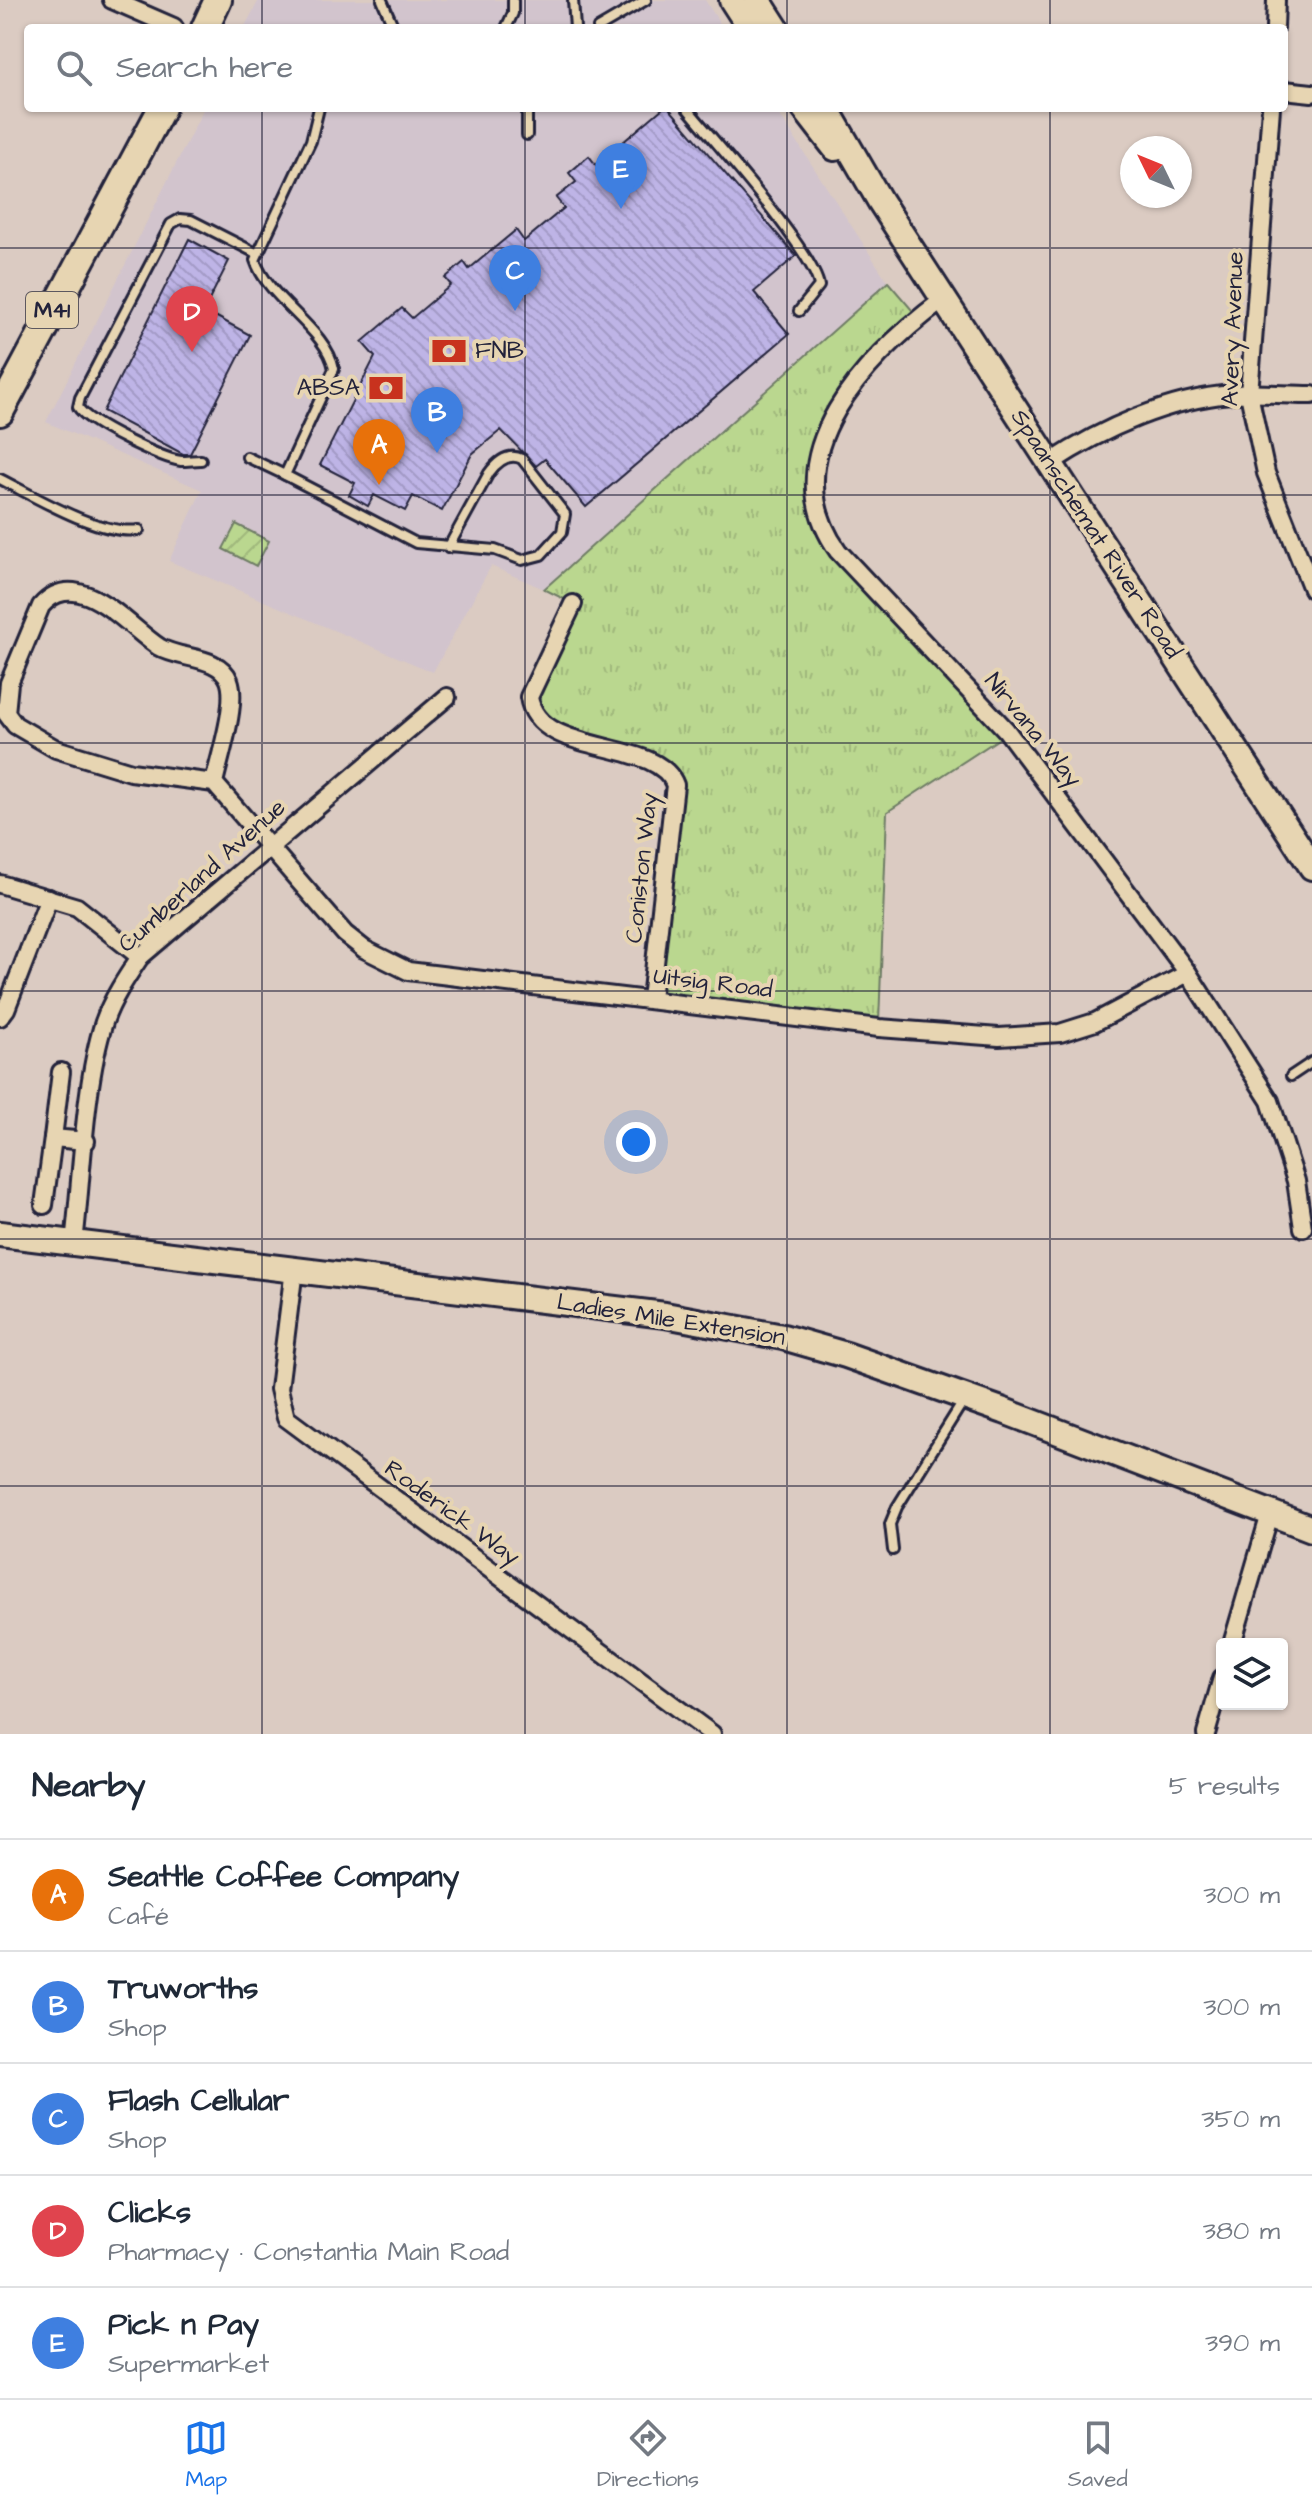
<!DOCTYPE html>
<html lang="en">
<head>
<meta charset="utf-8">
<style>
	:root { --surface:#fff; --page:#f2f2f3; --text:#1f2937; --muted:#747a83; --line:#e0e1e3; --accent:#1a73e8 }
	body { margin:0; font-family:"Architects Daughter",sans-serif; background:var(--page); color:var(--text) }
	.controls { position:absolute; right:24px; bottom:24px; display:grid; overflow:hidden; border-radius:8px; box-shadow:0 2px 6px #0004 }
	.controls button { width:72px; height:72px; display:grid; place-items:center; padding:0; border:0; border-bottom:2px solid var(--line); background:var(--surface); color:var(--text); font:40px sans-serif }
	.compass { position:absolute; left:1120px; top:136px; width:72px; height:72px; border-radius:50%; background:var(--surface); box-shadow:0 2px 6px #0004; rotate:313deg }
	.you { position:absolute; left:636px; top:1142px; width:28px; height:28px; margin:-20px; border:6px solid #fff; border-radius:50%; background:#1a73e8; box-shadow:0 0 0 12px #1a73e833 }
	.badge { display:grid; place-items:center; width:52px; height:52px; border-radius:50%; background:var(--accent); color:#fff; font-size:26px; font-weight:700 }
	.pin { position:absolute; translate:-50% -66px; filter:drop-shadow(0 2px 4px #0008) }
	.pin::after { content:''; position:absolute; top:42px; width:28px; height:24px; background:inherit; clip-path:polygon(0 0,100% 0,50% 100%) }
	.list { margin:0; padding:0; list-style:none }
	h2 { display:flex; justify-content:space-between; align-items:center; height:104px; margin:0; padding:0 32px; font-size:34px }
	h2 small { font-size:26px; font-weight:400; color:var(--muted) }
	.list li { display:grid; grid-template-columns:52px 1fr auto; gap:24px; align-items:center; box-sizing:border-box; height:112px; padding:0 32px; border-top:2px solid var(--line) }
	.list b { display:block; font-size:30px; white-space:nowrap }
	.list p { margin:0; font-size:26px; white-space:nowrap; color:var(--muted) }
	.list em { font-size:26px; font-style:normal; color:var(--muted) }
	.icon { flex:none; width:44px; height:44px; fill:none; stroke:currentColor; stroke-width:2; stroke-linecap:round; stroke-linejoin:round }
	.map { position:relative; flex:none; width:1312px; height:1734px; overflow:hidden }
	.search { position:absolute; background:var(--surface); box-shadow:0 2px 6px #0004; left:24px; right:24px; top:24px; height:88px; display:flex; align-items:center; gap:20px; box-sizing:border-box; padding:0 28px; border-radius:8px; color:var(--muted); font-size:30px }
	.sheet { height:664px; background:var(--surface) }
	nav { display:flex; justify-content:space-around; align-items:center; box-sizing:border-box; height:112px; border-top:2px solid var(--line); background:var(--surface); font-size:22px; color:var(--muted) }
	nav a { display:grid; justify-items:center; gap:4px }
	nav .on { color:var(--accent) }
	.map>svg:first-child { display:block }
	.built { fill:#d2c4cd }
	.park { fill:url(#park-tufts); stroke:#6e7c65; stroke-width:2 }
	.garden { fill:url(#garden-furrows); stroke:#6e7c65; stroke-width:2 }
	.building { fill:url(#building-back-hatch); stroke:#22223b; stroke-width:2 }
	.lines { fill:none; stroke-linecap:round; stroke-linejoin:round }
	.service-casing { stroke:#22223b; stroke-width:14 }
	.minor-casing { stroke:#22223b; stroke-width:22 }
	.secondary-casing { stroke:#22223b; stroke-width:30 }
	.primary-casing { stroke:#22223b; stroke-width:32 }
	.service { stroke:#e7d5b2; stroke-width:8 }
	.minor { stroke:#e7d5b2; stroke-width:16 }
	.secondary { stroke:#e7d5b2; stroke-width:24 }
	.primary { stroke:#e7d5b2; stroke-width:26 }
	.grid { fill:none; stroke:#22223b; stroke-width:2; stroke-opacity:0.55 }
	.labels { text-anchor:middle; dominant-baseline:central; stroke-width:8; stroke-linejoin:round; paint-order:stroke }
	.shield { fill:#e7d5b2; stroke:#5d585f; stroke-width:2 }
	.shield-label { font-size:22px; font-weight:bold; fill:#22223b }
	.street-label { font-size:24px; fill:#22223b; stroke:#e7d5b2 }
	.poi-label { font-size:24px; fill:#22223b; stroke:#e7d5b2; text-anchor:start }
</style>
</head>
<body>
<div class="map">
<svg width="1312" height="1734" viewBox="0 0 1312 1734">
	<defs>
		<pattern id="park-tufts" width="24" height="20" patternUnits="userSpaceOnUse" patternTransform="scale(2)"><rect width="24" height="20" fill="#bad78f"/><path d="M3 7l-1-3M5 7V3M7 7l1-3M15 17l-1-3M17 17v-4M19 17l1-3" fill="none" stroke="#a0b87c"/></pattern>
		<pattern id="garden-furrows" width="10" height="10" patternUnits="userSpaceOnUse" patternTransform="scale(2)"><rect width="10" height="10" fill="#bad78f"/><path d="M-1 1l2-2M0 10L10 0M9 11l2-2" fill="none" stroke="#a0b87c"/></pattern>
		<pattern id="building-back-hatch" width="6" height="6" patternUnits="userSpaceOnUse" patternTransform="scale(2)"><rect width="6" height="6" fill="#beb4e6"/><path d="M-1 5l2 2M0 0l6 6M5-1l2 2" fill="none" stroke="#a39ac6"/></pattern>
	</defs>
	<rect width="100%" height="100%" fill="#dbcbc2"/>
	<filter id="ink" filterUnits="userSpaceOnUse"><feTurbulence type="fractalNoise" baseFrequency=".0125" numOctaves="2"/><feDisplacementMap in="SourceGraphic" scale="16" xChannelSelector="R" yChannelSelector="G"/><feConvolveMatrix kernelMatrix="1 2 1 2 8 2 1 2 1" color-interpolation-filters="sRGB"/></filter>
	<g filter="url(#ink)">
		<g class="built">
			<path d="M259,0H705L723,28H244Z"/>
			<path d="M204,108H775L888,282L544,589L491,566L433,672L169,561L202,490L46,422Z"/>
		</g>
		<path class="park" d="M888,282L918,317L880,353L821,451L820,519L1009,732L887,812L879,1023L651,999L672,778L555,730L531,709L572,603L544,589Z"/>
		<path class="garden" d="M236,524L269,541L256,566L223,549Z"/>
		<g class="building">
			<path d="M663,108H669L796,256L754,292L789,334L586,507L545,459L536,466L501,430L472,454L442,511L413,496L405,511L374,495L368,506L349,495L355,483L320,465L375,357L362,342L402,308L412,318L451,285L445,278L464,262L469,269L516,230L524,241L564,208L556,198L576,182L569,173L589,156L596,165Z"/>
			<path d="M189,239L229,261L204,310L250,335L190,454H183L103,411Z"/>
		</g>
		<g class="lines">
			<g class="service-casing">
				<g id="service">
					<path d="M382,0L394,28"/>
					<path d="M573,0L575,28"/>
					<path d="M506,28L513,13V0"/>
					<path d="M598,28L646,0"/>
					<path d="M319,108L311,141L255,260C268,300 327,329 334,369L285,475L416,543L495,550L522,560L541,555L562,532L565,514L522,459C508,452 497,462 489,473L448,548"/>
					<path d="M527,108V135"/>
					<path d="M687,108C714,141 814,252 819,286L799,311"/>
					<path d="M247,457L285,475"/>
					<path d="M201,460C195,460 188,461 181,461C161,458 88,424 78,407L80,398L171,224L180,219L191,220L256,253"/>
					<path d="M0,479C36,497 99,536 139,530"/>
					<path d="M1291,1076L1312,1062"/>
					<path d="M893,1550L890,1524L897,1507L964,1400"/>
				</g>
			</g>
			<g class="minor-casing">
				<g id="minor">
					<path d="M112,0L174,27"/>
					<path d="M1275,28L1276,0"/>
					<path d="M1284,90L1312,93"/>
					<path d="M1271,108L1249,394L1266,473L1312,589"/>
					<path d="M944,299C869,355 769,454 838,551L1006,730L1188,973L1270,1101L1296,1181L1303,1228"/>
					<path d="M1050,463C1103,428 1169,399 1232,394C1258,392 1286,395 1312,395"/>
					<path d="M573,604L529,697C538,759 657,736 675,785L651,999"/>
					<path d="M214,783C219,759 238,702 229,680C219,655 180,660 159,647C127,626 78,564 41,606L9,683L6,713L15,725L56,749L131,772L214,783L345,934L364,949L408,971L879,1028L999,1037L1060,1033L1095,1022L1188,973"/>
					<path d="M0,884L77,907L140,957"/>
					<path d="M0,1017L6,1009L49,898"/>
					<path d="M61,1072L53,1138L86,1141"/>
					<path d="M44,1205L53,1138"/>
					<path d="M74,1243C82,1177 84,1084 104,1022C112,999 126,978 140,957L447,697"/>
					<path d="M294,1269L279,1389L286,1418L712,1734"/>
					<path d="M1232,1644L1270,1514"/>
					<path d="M1206,1734L1222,1678"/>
				</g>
			</g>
			<g class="secondary-casing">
				<g id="secondary">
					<path d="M732,0L750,28"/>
					<path d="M758,0L776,28"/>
					<path d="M804,108L835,148"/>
					<path d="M826,108L880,201L1312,867"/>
					<path d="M0,1234L665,1315L783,1337L846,1355L1004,1411L1312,1529"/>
				</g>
			</g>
			<g class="primary-casing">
				<g id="primary">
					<path d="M205,28L218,0"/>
					<path d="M0,412L162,108"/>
				</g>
			</g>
			<use href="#service" class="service"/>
			<use href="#minor" class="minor"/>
			<use href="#secondary" class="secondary"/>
			<use href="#primary" class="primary"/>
		</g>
	</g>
	<path class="grid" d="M262,0V28M525,0V28M787,0V28M1050,0V28M262,108V1734M525,108V1734M787,108V1734M1050,108V1734M0,248H1312M0,495H1312M0,743H1312M0,991H1312M0,1239H1312M0,1486H1312"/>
	<defs>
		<g id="bank-bare" transform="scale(2.76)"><path d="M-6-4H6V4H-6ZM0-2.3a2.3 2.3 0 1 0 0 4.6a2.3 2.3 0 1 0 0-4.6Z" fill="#c8321e" stroke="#e7d5b2" stroke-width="2.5" paint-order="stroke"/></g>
	</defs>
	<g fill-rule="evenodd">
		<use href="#bank-bare" x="449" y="351"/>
		<use href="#bank-bare" x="386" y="388"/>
	</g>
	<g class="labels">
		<rect class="shield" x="26" y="292" width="52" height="36" rx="6"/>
		<g class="shield-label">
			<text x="52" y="310">M41</text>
		</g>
		<g class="street-label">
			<text transform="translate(1233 329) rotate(-88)">Avery Avenue</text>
			<text transform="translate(1096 534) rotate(57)">Spaanschemat River Road</text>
			<text transform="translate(1033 730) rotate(51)">Nirvana Way</text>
			<text transform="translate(642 868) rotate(-84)">Coniston Way</text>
			<text transform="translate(202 876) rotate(-42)">Cumberland Avenue</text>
			<text transform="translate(713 983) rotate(7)">Uitsig Road</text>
			<text transform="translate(671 1320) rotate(9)">Ladies Mile Extension</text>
			<text transform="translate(452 1513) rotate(36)">Roderick Way</text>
		</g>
		<g class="poi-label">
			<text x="475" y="351">FNB</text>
			<text x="360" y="388" text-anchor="end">ABSA</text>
		</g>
	</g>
</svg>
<div class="controls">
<button><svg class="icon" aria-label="layers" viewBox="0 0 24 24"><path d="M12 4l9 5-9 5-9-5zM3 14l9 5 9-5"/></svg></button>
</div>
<svg class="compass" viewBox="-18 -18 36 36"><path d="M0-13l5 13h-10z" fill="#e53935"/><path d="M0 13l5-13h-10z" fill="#747a83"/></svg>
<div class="you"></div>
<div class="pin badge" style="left:379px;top:485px;background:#e8710a">A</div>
<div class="pin badge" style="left:437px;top:453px;background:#3f7fe0">B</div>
<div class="pin badge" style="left:515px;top:311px;background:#3f7fe0">C</div>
<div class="pin badge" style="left:192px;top:352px;background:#e0444e">D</div>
<div class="pin badge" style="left:621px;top:209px;background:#3f7fe0">E</div>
<div class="search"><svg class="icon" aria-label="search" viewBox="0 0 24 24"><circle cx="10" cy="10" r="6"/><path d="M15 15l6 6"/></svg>Search here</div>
</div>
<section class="sheet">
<h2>Nearby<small>5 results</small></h2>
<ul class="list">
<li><span class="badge" style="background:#e8710a">A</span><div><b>Seattle Coffee Company</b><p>Café</p></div><em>300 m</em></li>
<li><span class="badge" style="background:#3f7fe0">B</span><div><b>Truworths</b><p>Shop</p></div><em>300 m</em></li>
<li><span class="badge" style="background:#3f7fe0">C</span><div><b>Flash Cellular</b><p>Shop</p></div><em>350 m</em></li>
<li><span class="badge" style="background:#e0444e">D</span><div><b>Clicks</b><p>Pharmacy · Constantia Main Road</p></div><em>380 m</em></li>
<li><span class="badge" style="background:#3f7fe0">E</span><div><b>Pick n Pay</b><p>Supermarket</p></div><em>390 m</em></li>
</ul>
</section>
<nav>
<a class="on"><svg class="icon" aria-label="map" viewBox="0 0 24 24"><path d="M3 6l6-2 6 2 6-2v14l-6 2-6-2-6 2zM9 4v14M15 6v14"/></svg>Map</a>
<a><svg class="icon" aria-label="directions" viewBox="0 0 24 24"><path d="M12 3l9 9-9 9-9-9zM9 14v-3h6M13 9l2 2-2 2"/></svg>Directions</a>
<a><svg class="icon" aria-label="saved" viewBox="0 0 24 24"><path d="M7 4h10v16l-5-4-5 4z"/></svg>Saved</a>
</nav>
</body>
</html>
